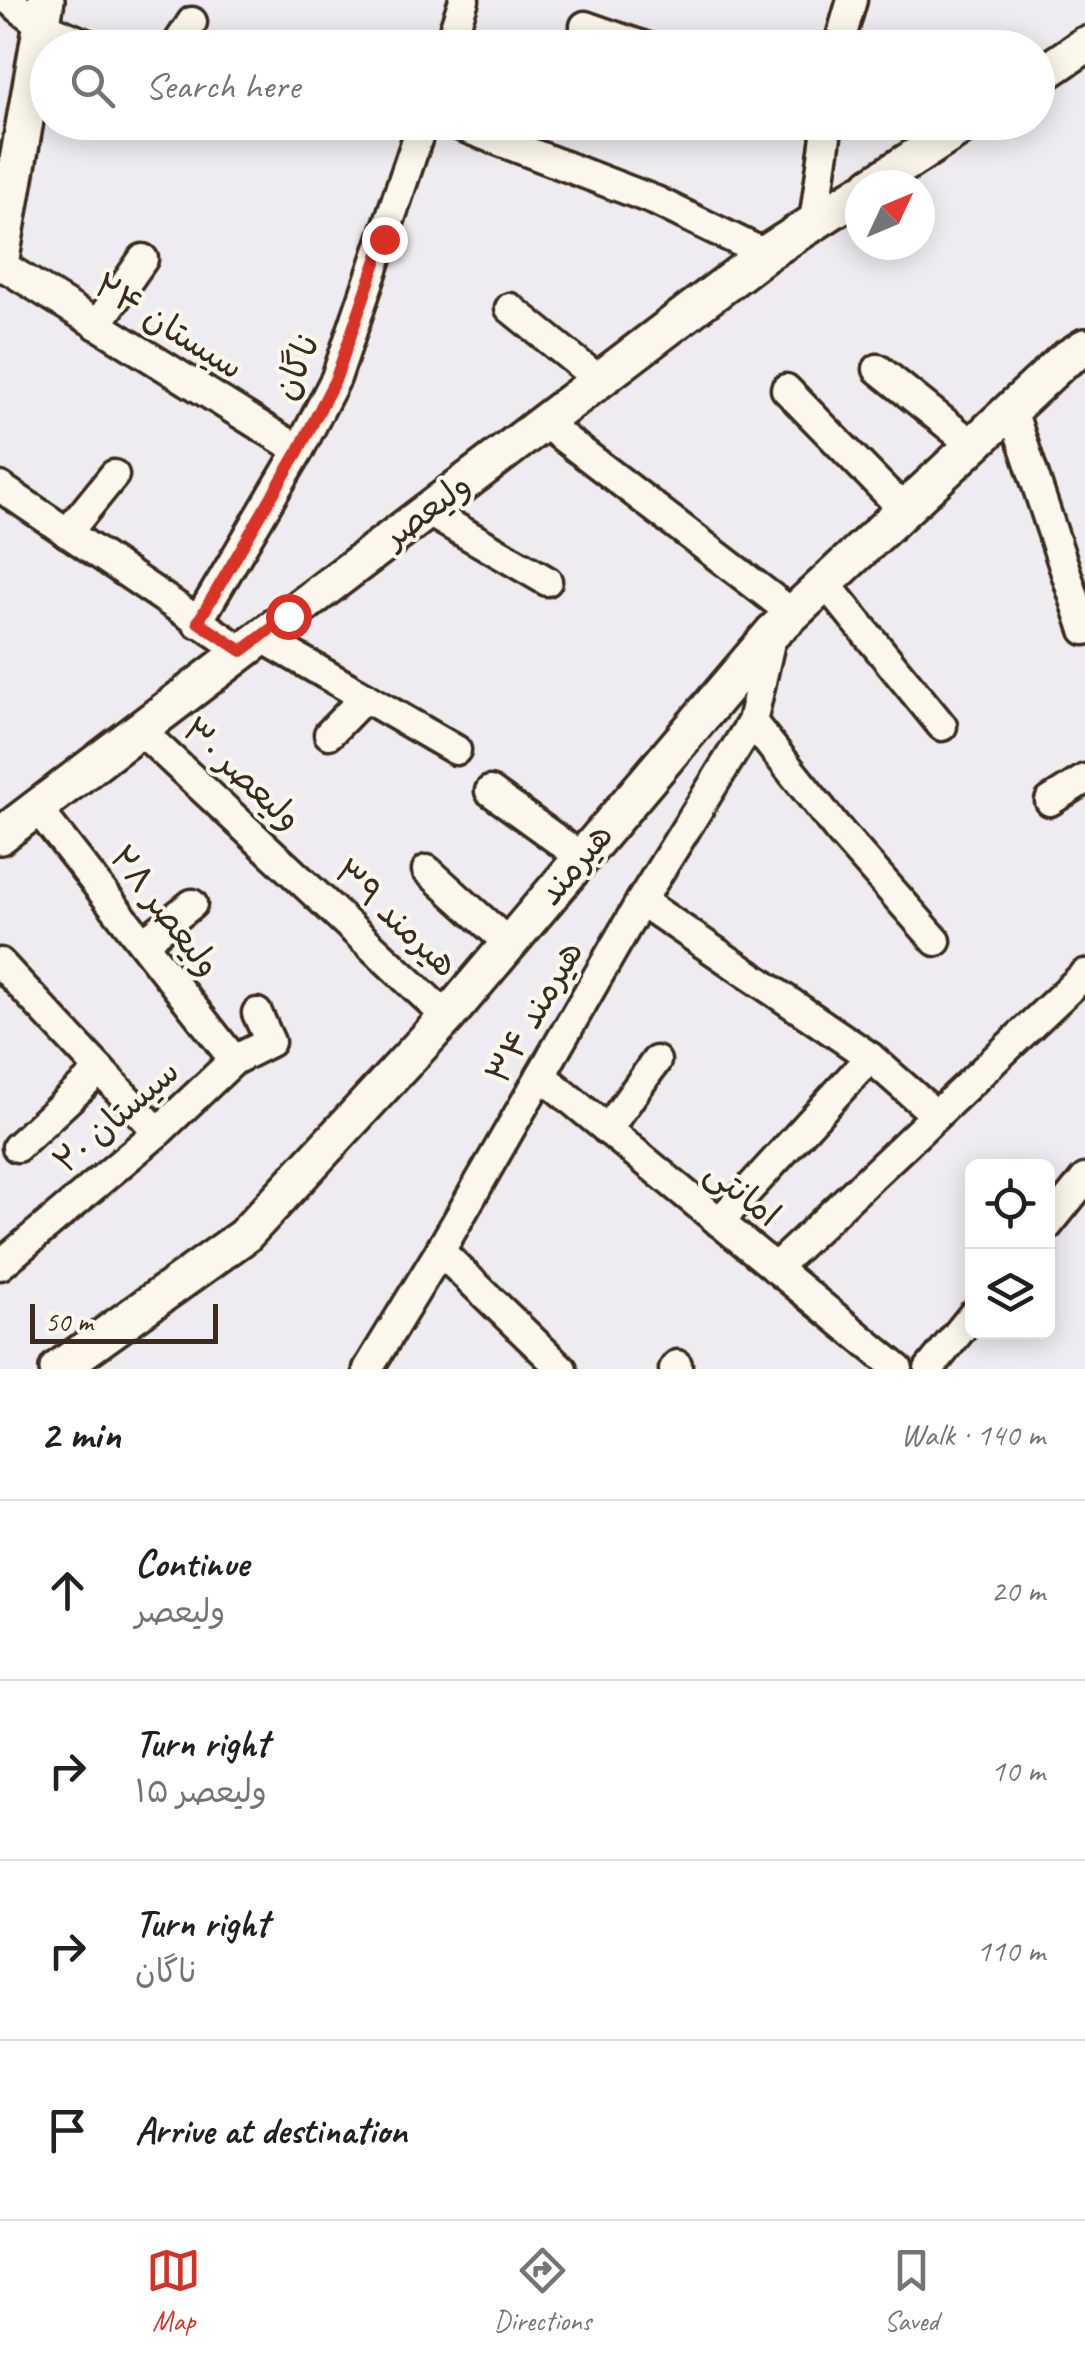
<!DOCTYPE html>
<html lang="en">
<head>
<meta charset="utf-8">
<style>
	:root { --surface:#fff; --page:#f6f6f6; --text:#202124; --muted:#757577; --line:#e0e0e0; --accent:#d93025 }
	body { margin:0; font-family:Caveat,"Playpen Sans Arabic",sans-serif; background:var(--page); color:var(--text) }
	.controls { position:absolute; right:30px; bottom:30px; display:grid; overflow:hidden; border-radius:15px; box-shadow:0 5px 25px #0003 }
	.controls button { width:90px; height:90px; display:grid; place-items:center; padding:0; border:0; border-bottom:2px solid var(--line); background:var(--surface); color:var(--text); font:50px sans-serif }
	.compass { position:absolute; left:845px; top:170px; width:90px; height:90px; border-radius:50%; background:var(--surface); box-shadow:0 5px 25px #0003; rotate:46deg }
	.scale { position:absolute; left:30px; bottom:25px; width:188px; box-sizing:border-box; padding-left:10px; border:5px solid #3b2a1e; border-top:0; font-size:28px; line-height:35px; white-space:nowrap; color:#3b2a1e; -webkit-text-stroke:8px #fbf7ec; paint-order:stroke }
	.stop { position:absolute; width:30px; height:30px; margin:-22px; border:8px solid #d93025; border-radius:50%; background:#fff }
	.stop.end { background:#d93025; border-color:#fff; box-shadow:0 2px 10px #0008 }
	.list { margin:0; padding:0; list-style:none }
	h2 { display:flex; justify-content:space-between; align-items:center; height:130px; margin:0; padding:0 40px; font-size:42px }
	h2 small { font-size:32px; font-weight:400; color:var(--muted) }
	.list li { display:grid; grid-template-columns:65px 1fr auto; gap:30px; align-items:center; box-sizing:border-box; height:180px; padding:0 40px; border-top:2px solid var(--line) }
	.list b { display:block; font-size:38px; white-space:nowrap }
	.list p { margin:0; font-size:32px; white-space:nowrap; color:var(--muted) }
	.list em { font-size:32px; font-style:normal; color:var(--muted) }
	.icon { flex:none; width:55px; height:55px; fill:none; stroke:currentColor; stroke-width:2; stroke-linecap:round; stroke-linejoin:round }
	.map { position:relative; flex:none; width:1085px; height:1369px; overflow:hidden }
	.search { position:absolute; background:var(--surface); box-shadow:0 5px 25px #0003; left:30px; right:30px; top:30px; height:110px; display:flex; align-items:center; gap:25px; box-sizing:border-box; padding:0 35px; border-radius:55px; color:var(--muted); font-size:38px }
	.sheet { height:850px; background:var(--surface) }
	nav { display:flex; justify-content:space-around; align-items:center; box-sizing:border-box; height:140px; border-top:2px solid var(--line); background:var(--surface); font-size:28px; color:var(--muted) }
	nav a { display:grid; justify-items:center; gap:5px }
	nav .on { color:var(--accent) }
	.map>svg:first-child { display:block }
	.lines { fill:none; stroke-linecap:round; stroke-linejoin:round }
	.minor-casing { stroke:#3b2a1e; stroke-width:35 }
	.tertiary-casing { stroke:#3b2a1e; stroke-width:42 }
	.minor { stroke:#fbf7ec; stroke-width:28 }
	.tertiary { stroke:#fbf7ec; stroke-width:35 }
	.route { stroke:#d93025; stroke-width:12 }
	.labels { text-anchor:middle; dominant-baseline:central; stroke-width:8; stroke-linejoin:round; paint-order:stroke }
	.street-label { font-size:35px; fill:#3b2a1e; stroke:#fbf7ec }
</style>
</head>
<body>
<div class="map">
<svg width="1085" height="1369" viewBox="0 0 1085 1369">
	<rect width="100%" height="100%" fill="#eeecf0"/>
	<filter id="ink" filterUnits="userSpaceOnUse"><feTurbulence type="fractalNoise" baseFrequency=".01" numOctaves="2"/><feDisplacementMap in="SourceGraphic" scale="20" xChannelSelector="R" yChannelSelector="G"/><feConvolveMatrix kernelMatrix="1 2 1 2 8 2 1 2 1" color-interpolation-filters="sRGB"/></filter>
	<g filter="url(#ink)">
		<g class="lines">
			<g class="minor-casing">
				<g id="minor">
					<path d="M9,0L41,25L95,48"/>
					<path d="M585,26L648,48"/>
					<path d="M175,48L192,22"/>
					<path d="M448,48L464,0"/>
					<path d="M838,48L852,0"/>
					<path d="M450,122L656,201L765,254"/>
					<path d="M814,222L828,122"/>
					<path d="M0,264L299,450"/>
					<path d="M510,308L599,380"/>
					<path d="M97,325L143,259"/>
					<path d="M878,369L974,446"/>
					<path d="M786,389L905,511"/>
					<path d="M1012,410L1085,630"/>
					<path d="M543,422L793,614"/>
					<path d="M0,487L242,651"/>
					<path d="M427,511L547,581"/>
					<path d="M67,533L114,475"/>
					<path d="M826,584L942,726"/>
					<path d="M197,623L299,450L336,378L423,122"/>
					<path d="M261,637L456,750"/>
					<path d="M752,722L839,831L936,941"/>
					<path d="M139,729L447,1017"/>
					<path d="M329,734L365,697"/>
					<path d="M490,791L581,857"/>
					<path d="M1050,801L1085,779"/>
					<path d="M37,808L234,1060"/>
					<path d="M427,870L508,943"/>
					<path d="M641,901L870,1057L936,1115"/>
					<path d="M143,943L192,904"/>
					<path d="M0,963L158,1132"/>
					<path d="M541,1075L898,1369"/>
					<path d="M607,1130L656,1061"/>
					<path d="M17,1147L100,1070"/>
					<path d="M719,1222L870,1057"/>
					<path d="M1048,1225L1085,1179"/>
					<path d="M440,1251L562,1369"/>
					<path d="M0,1265L158,1132L234,1060L270,1042L257,1013"/>
					<path d="M775,1268L1085,974"/>
					<path d="M368,1369L440,1251L641,901L752,722L772,633"/>
					<path d="M674,1369L677,1365"/>
					<path d="M929,1369L972,1316"/>
				</g>
			</g>
			<g class="tertiary-casing">
				<g id="tertiary">
					<path d="M1038,77L1085,45"/>
					<path d="M872,185L969,122"/>
					<path d="M0,264L46,0"/>
					<path d="M0,836L765,254L860,193"/>
					<path d="M58,1369L244,1236L447,1017L773,632L1063,361L1085,347"/>
				</g>
			</g>
			<use href="#minor" class="minor"/>
			<use href="#tertiary" class="tertiary"/>
		</g>
	</g>
	<g class="lines" filter="url(#ink)">
		<path class="route" d="M288,616L242,651L198,622L299,450L336,378L384,239"/>
	</g>
	<g class="labels">
		<g class="street-label">
			<text transform="translate(169 326) rotate(32)">سیستان ۲۴</text>
			<text transform="translate(296 367) rotate(-67)">ناگان</text>
			<text transform="translate(427 510) rotate(-37)">ولیعصر</text>
			<text transform="translate(242 774) rotate(43)">ولیعصر ۳۰</text>
			<text transform="translate(575 864) rotate(-50)">هیرمند</text>
			<text transform="translate(165 911) rotate(52)">ولیعصر ۲۸</text>
			<text transform="translate(396 918) rotate(43)">هیرمند ۳۹</text>
			<text transform="translate(534 1012) rotate(-60)">هیرمند ۳۴</text>
			<text transform="translate(116 1116) rotate(-41)">سیستان ۲۰</text>
			<text transform="translate(743 1193) rotate(39)">امانتی</text>
		</g>
	</g>
</svg>
<div class="controls">
<button><svg class="icon" aria-label="locate" viewBox="0 0 24 24"><circle cx="12" cy="12" r="6"/><path d="M12 2v4M12 18v4M2 12h4M18 12h4"/></svg></button>
<button><svg class="icon" aria-label="layers" viewBox="0 0 24 24"><path d="M12 4l9 5-9 5-9-5zM3 14l9 5 9-5"/></svg></button>
</div>
<svg class="compass" viewBox="-18 -18 36 36"><path d="M0-13l5 13h-10z" fill="#e53935"/><path d="M0 13l5-13h-10z" fill="#757577"/></svg>
<div class="scale">50 m</div>
<div class="stop" style="left:288px;top:616px"></div>
<div class="stop end" style="left:384px;top:239px"></div>
<div class="search"><svg class="icon" aria-label="search" viewBox="0 0 24 24"><circle cx="10" cy="10" r="6"/><path d="M15 15l6 6"/></svg>Search here</div>
</div>
<section class="sheet">
<h2>2 min<small>Walk · 140 m</small></h2>
<ul class="list">
<li><svg class="icon" aria-label="ahead" viewBox="0 0 24 24"><path d="M12 20V5M6 11l6-6 6 6"/></svg><div><b>Continue</b><p>ولیعصر</p></div><em>20 m</em></li>
<li><svg class="icon" aria-label="right" viewBox="0 0 24 24"><path d="M7 20v-9h11M14 6l5 5-5 5"/></svg><div><b>Turn right</b><p>ولیعصر ۱۵</p></div><em>10 m</em></li>
<li><svg class="icon" aria-label="right" viewBox="0 0 24 24"><path d="M7 20v-9h11M14 6l5 5-5 5"/></svg><div><b>Turn right</b><p>ناگان</p></div><em>110 m</em></li>
<li><svg class="icon" aria-label="arrive" viewBox="0 0 24 24"><path d="M6 21V4h12l-3 4 3 4H6"/></svg><div><b>Arrive at destination</b></div></li>
</ul>
</section>
<nav>
<a class="on"><svg class="icon" aria-label="map" viewBox="0 0 24 24"><path d="M3 6l6-2 6 2 6-2v14l-6 2-6-2-6 2zM9 4v14M15 6v14"/></svg>Map</a>
<a><svg class="icon" aria-label="directions" viewBox="0 0 24 24"><path d="M12 3l9 9-9 9-9-9zM9 14v-3h6M13 9l2 2-2 2"/></svg>Directions</a>
<a><svg class="icon" aria-label="saved" viewBox="0 0 24 24"><path d="M7 4h10v16l-5-4-5 4z"/></svg>Saved</a>
</nav>
</body>
</html>
